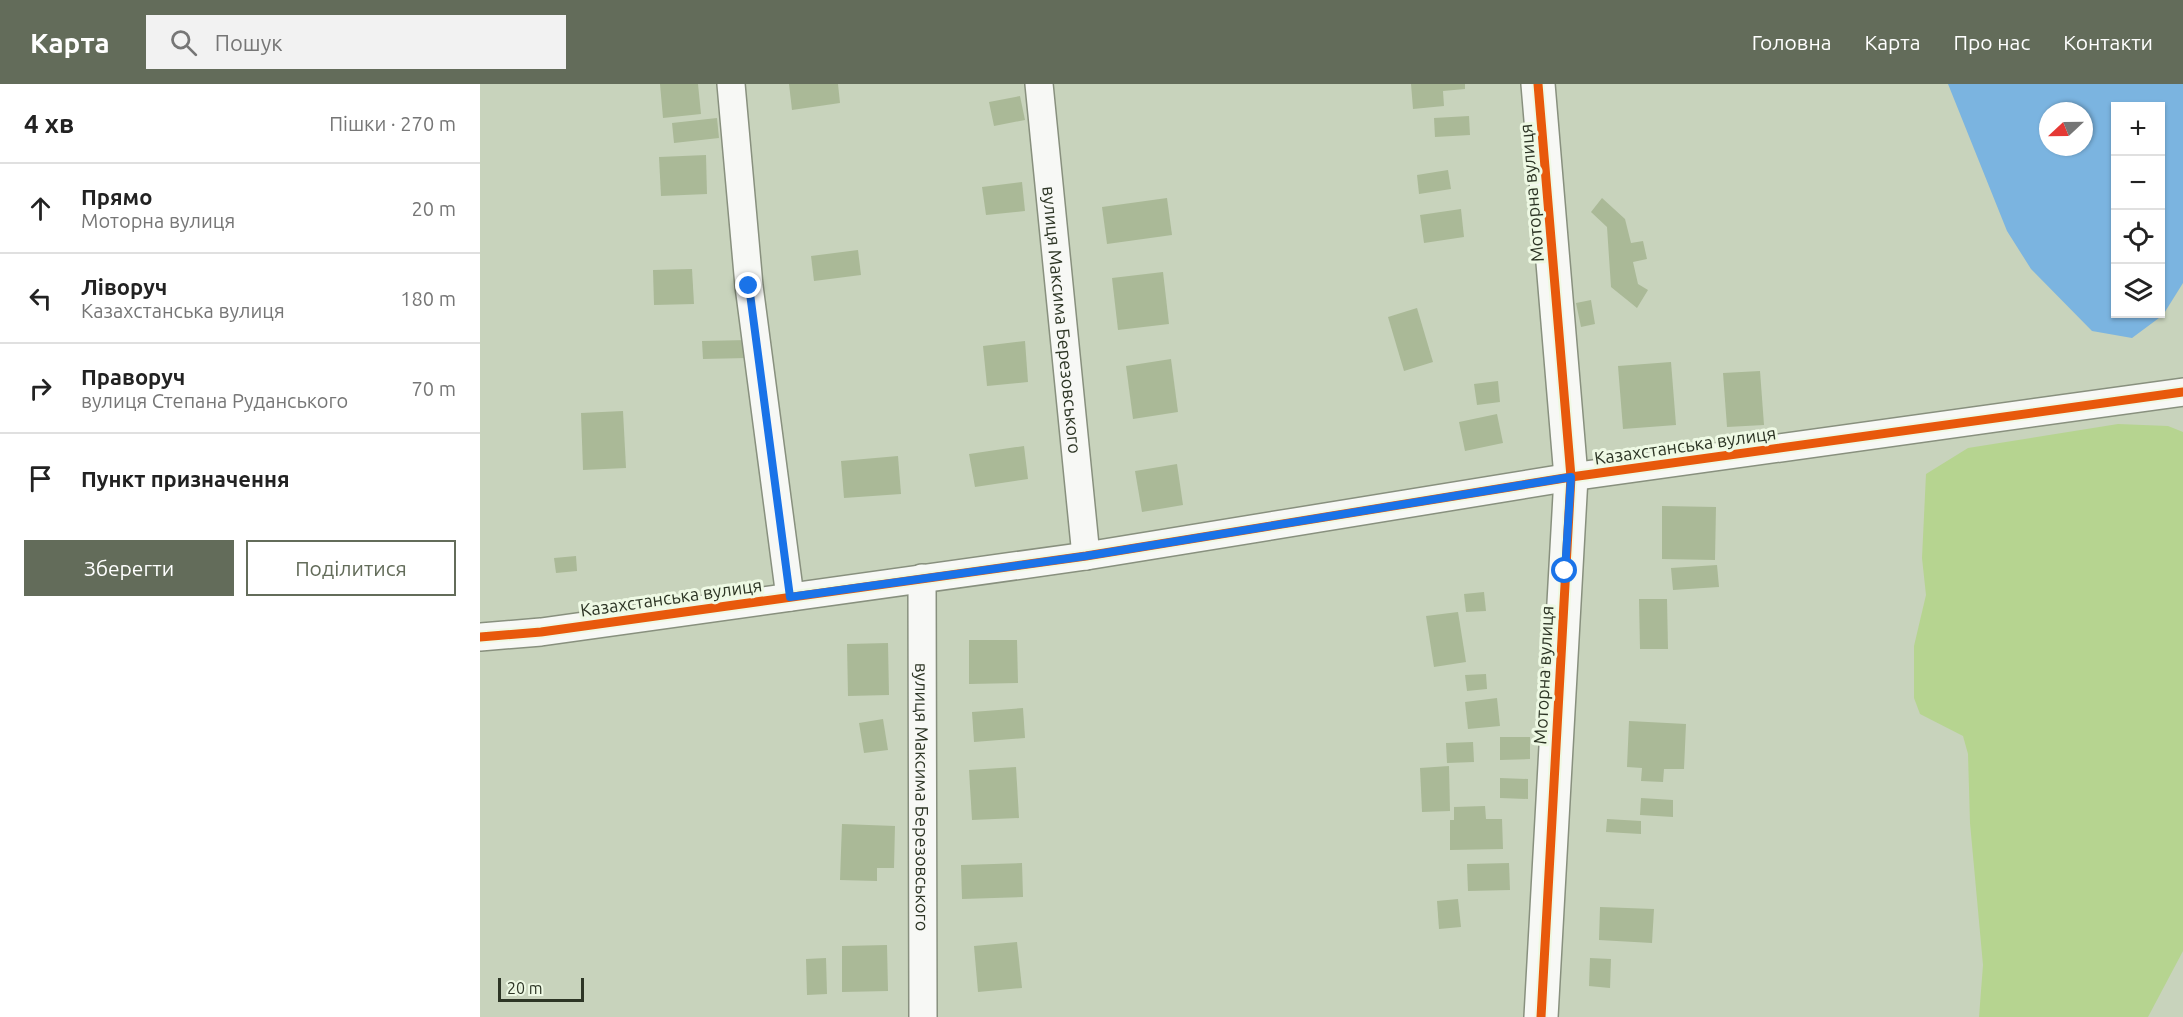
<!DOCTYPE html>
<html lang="uk">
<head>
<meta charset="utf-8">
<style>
	:root { --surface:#fff; --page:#f2f2f2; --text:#222; --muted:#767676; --line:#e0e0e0; --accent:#636c5a }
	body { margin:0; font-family:Ubuntu,sans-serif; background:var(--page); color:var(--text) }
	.controls { position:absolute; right:18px; top:18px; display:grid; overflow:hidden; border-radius:0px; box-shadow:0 2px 4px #0004 }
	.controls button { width:54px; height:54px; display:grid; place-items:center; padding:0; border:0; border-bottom:2px solid var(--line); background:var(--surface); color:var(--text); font:30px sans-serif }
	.compass { position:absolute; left:1559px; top:18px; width:54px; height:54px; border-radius:50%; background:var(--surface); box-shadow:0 2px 4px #0004; rotate:248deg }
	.scale { position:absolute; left:18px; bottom:15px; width:86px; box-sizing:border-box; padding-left:6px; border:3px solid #2d3525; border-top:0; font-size:16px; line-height:21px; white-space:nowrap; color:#2d3525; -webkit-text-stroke:4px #eef9e4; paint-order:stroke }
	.stop { position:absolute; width:18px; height:18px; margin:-14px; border:4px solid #1a73e8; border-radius:50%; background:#fff }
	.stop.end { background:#1a73e8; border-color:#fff; box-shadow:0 2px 6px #0008 }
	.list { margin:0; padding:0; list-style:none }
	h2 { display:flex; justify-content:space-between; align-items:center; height:78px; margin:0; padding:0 24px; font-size:26px }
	h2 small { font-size:20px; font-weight:400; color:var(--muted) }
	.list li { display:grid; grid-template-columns:39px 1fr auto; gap:18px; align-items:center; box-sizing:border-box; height:90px; padding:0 24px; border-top:2px solid var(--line) }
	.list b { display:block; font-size:22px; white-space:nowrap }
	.list p { margin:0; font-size:20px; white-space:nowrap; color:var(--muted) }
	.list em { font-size:20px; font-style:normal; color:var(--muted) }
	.actions { display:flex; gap:12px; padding:18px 24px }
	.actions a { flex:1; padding:14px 0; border:2px solid var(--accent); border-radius:0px; text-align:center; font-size:21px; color:var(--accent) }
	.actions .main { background:var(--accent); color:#fff }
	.icon { flex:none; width:33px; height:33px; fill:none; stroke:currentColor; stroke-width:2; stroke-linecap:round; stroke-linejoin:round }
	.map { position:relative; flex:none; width:1703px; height:933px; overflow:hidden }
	header { display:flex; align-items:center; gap:36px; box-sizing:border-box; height:84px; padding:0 30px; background:var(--accent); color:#fff }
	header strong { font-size:28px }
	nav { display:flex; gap:33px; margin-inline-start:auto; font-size:21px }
	.search { width:420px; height:54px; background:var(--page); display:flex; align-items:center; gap:15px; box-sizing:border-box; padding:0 21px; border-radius:0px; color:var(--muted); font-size:22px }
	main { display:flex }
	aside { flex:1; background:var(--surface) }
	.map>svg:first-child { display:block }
	.green { fill:#b6d490 }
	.water { fill:#7bb4e0; fill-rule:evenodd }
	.building { fill:#aab997 }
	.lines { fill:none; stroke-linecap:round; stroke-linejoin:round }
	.minor-casing { stroke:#88907e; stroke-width:30 }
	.tertiary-casing { stroke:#88907e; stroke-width:36 }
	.minor { stroke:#f7f8f5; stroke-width:27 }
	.tertiary { stroke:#f7f8f5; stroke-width:33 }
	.cycleway-casing { stroke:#eef9e4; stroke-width:13 }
	.cycleway { stroke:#e8590c; stroke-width:9 }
	.route { stroke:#1a73e8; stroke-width:8 }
	.labels { text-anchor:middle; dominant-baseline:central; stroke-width:6; stroke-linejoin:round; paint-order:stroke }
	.street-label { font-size:18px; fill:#2d3525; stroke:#eef9e4 }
</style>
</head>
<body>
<header>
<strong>Карта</strong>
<div class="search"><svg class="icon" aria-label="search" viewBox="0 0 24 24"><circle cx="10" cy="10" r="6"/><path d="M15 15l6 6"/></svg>Пошук</div>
<nav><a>Головна</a><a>Карта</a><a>Про нас</a><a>Контакти</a></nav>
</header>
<main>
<aside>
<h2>4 хв<small>Пішки · 270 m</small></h2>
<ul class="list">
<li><svg class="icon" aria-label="ahead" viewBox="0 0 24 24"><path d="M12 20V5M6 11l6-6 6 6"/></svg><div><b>Прямо</b><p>Моторна вулиця</p></div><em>20 m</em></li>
<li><svg class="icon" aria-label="left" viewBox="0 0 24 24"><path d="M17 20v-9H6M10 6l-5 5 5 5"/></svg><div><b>Ліворуч</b><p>Казахстанська вулиця</p></div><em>180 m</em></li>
<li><svg class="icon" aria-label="right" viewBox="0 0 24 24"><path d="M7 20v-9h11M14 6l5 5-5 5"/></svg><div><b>Праворуч</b><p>вулиця Степана Руданського</p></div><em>70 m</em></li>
<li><svg class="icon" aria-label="arrive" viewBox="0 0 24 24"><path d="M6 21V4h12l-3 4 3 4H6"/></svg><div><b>Пункт призначення</b></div></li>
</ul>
<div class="actions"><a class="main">Зберегти</a><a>Поділитися</a></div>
</aside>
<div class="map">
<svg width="1703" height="933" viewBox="0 0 1703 933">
	<rect width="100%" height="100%" fill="#c8d3bc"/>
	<path class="green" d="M1638,340L1688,342L1703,348V867L1668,933H1499L1503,881L1490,739L1488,670L1483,652L1440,630L1434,614V562L1446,511L1442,474L1446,390L1488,364Z"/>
	<path class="water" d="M1468,0H1703V199L1683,231L1652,254L1612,247L1551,185L1527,147ZM1636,22H1680V230H1636ZM1568,27H1604V63H1568Z"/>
	<g class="building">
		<path d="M180,0H218L221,30L183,34Z"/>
		<path d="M309,0H358L360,19L312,26Z"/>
		<path d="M931,0H985V5L963,7L964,22L933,25Z"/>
		<path d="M540,12L545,36L514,42L509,18Z"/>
		<path d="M989,32L990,51L955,53L954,34Z"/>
		<path d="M237,34L239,54L194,59L192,39Z"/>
		<path d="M226,71L227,110L181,112L179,73Z"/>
		<path d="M968,86L971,105L939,110L937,91Z"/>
		<path d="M542,98L545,127L506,131L502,103Z"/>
		<path d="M687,114L692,151L627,160L622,123Z"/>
		<path d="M1122,114L1145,135L1151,159L1163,157L1167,175L1153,178L1158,200L1168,206L1157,224L1131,203L1127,143L1111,128Z"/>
		<path d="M981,125L984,153L944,159L940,131Z"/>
		<path d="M378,166L381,191L334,197L331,172Z"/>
		<path d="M212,185L214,220L174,221L173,186Z"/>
		<path d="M683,188L689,240L638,246L632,194Z"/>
		<path d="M1111,216L1115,240L1101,243L1096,219Z"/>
		<path d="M937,224L953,278L924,287L908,233Z"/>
		<path d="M267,256V274L223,275L222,257Z"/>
		<path d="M545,257L548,298L507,302L503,262Z"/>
		<path d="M691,275L698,328L653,335L646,282Z"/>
		<path d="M1191,278L1196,341L1143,345L1138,282Z"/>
		<path d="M1280,287L1284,341L1247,343L1243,289Z"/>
		<path d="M1018,297L1020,318L997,321L994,300Z"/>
		<path d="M143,327L146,384L103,386L101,329Z"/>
		<path d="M1017,330L1023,359L985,367L979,338Z"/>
		<path d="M544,362L548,395L495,403L489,370Z"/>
		<path d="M418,372L421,410L364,414L361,377Z"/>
		<path d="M697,380L703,421L662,428L655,387Z"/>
		<path d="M1182,422L1236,423L1235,476L1182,475Z"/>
		<path d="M96,472L97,487L76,489L74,474Z"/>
		<path d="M1237,481L1239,503L1193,506L1191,484Z"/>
		<path d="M1004,508L1006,527L986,528L984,510Z"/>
		<path d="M1159,515H1187L1188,565H1160Z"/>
		<path d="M978,528L986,578L954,583L946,532Z"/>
		<path d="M489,556H537L538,599L489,600Z"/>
		<path d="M408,559L409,611L368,612L367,560Z"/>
		<path d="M1006,590L1007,605L987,607L985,591Z"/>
		<path d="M1017,614L1020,642L988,645L985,618Z"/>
		<path d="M543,624L545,654L494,658L492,628Z"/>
		<path d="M403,635L408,666L384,669L379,639Z"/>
		<path d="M1149,637L1206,640L1204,685H1184L1183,698L1161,697L1162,684L1147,683Z"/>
		<path d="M1020,653H1050V675L1020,676Z"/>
		<path d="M993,658L994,678L967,679L966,659Z"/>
		<path d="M969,682L970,727L942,728L940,684Z"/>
		<path d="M536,683L539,734L492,736L489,686Z"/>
		<path d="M1020,694L1048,695V715L1020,714Z"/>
		<path d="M1161,714L1193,716V733L1160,731Z"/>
		<path d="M1005,722L1006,735H1022L1023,765L970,766V736H974V723Z"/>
		<path d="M1127,735L1161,737V750L1126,748Z"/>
		<path d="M362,740L415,742L414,784H397V797L360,796Z"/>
		<path d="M542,779L543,813L482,815L481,781Z"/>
		<path d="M1029,779L1030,806L988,807L987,780Z"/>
		<path d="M978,815L981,843L959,845L957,817Z"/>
		<path d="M1120,823L1174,825L1172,859L1119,856Z"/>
		<path d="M537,858L542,904L498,908L494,862Z"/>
		<path d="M407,861L408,907L362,908V862Z"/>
		<path d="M346,874L347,910L327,911L326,875Z"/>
		<path d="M1110,874L1131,875L1130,904L1109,902Z"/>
	</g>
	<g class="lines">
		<g class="minor-casing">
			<g id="minor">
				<path d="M251,0L269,202L310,513"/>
				<path id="s1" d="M559,0L606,472"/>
				<path id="s2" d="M442,494L443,933"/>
				<path d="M0,553L61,548L606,472L1091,393L1703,308"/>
			</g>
		</g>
		<g class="tertiary-casing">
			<path id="tertiary" d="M1058,0L1091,393L1061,933"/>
		</g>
		<use href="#minor" class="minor"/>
		<use href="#tertiary" class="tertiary"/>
		<g class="cycleway-casing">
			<g id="cycleway">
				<path d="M1058,0L1091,393L1061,933"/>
				<path d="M0,553L61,548L606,472L1091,393L1703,308"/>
			</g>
		</g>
		<use href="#cycleway" class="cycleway"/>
	</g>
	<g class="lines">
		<path class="route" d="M269,202L310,513L606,472L1091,393L1085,487"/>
	</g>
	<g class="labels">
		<g class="street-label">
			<text transform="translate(1051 109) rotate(-95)">Моторна вулиця</text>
			<text stroke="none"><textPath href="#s1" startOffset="237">вулиця Максима Березовського</textPath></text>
			<text transform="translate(1205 361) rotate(-8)">Казахстанська вулиця</text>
			<text transform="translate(191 513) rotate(-8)">Казахстанська вулиця</text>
			<text transform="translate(1063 591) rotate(-87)">Моторна вулиця</text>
			<text stroke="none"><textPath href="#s2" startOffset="219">вулиця Максима Березовського</textPath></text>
		</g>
	</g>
</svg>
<div class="controls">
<button>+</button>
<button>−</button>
<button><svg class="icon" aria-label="locate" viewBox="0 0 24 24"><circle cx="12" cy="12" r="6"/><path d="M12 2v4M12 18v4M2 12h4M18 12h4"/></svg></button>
<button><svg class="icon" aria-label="layers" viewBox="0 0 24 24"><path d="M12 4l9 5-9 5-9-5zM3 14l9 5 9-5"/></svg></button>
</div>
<svg class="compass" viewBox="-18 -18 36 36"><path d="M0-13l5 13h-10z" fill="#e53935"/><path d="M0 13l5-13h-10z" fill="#767676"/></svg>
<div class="scale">20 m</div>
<div class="stop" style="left:1085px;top:487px"></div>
<div class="stop end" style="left:269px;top:202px"></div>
</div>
</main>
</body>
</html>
